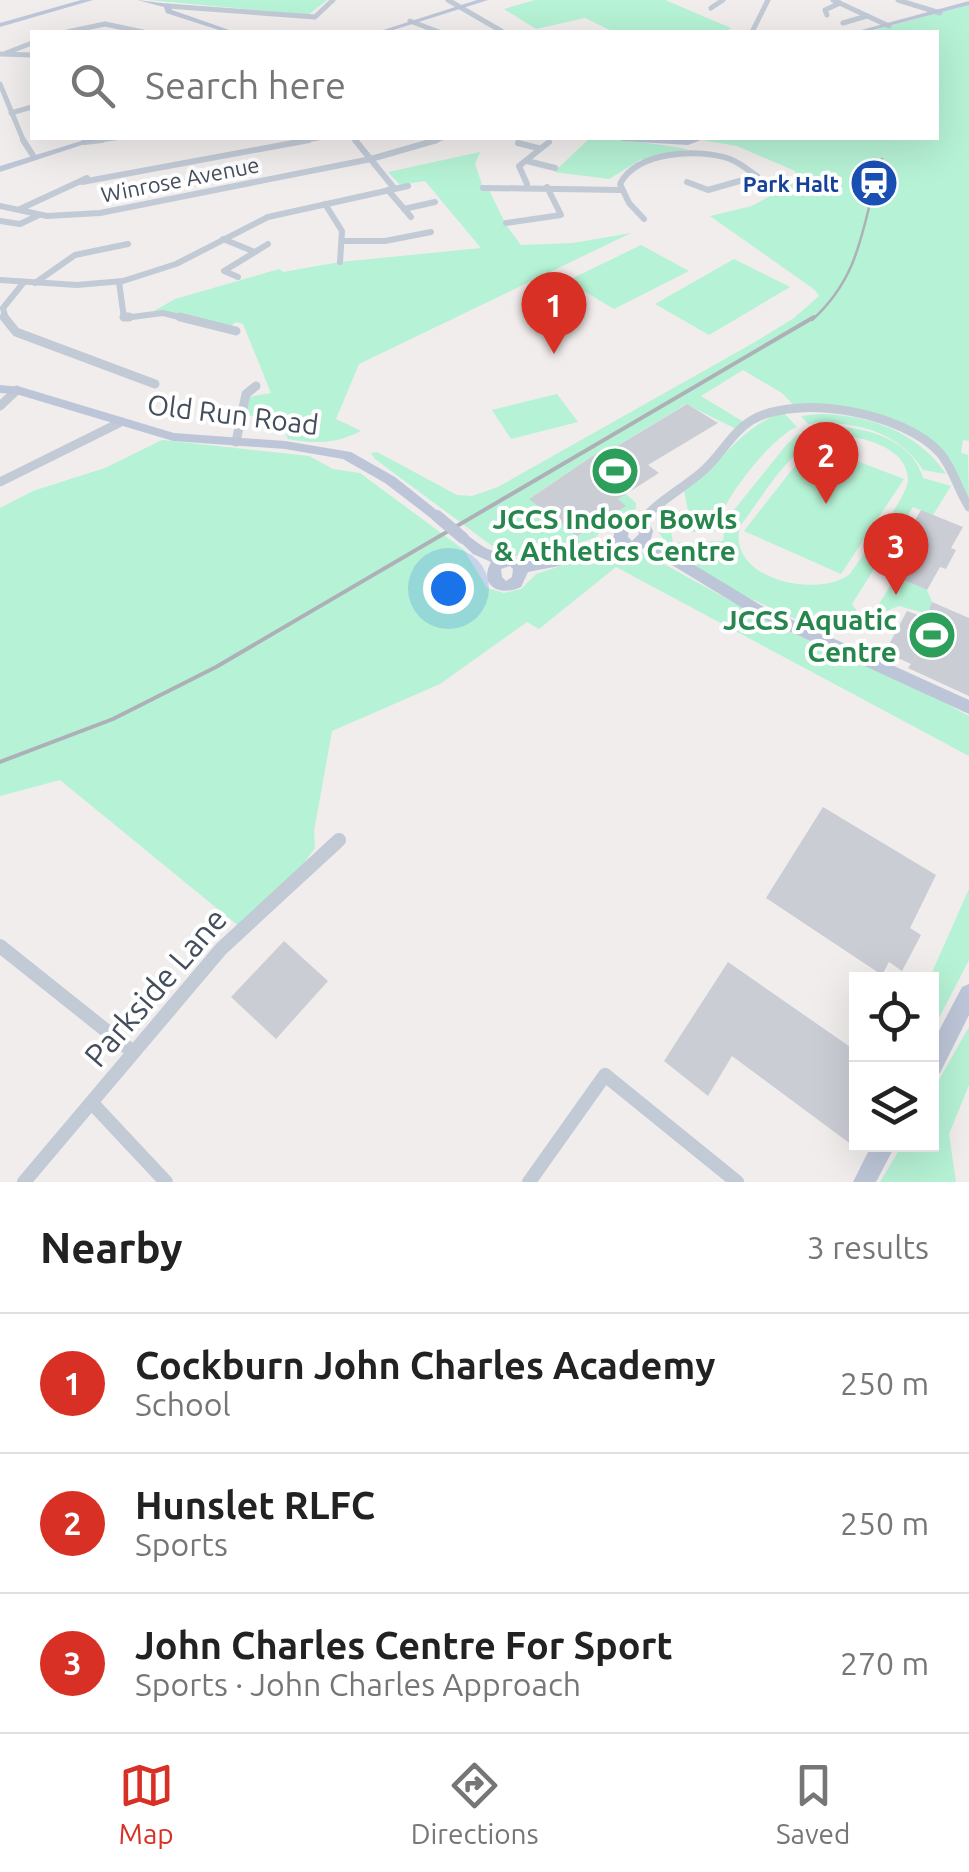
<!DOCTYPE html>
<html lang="en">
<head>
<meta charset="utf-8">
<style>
	:root { --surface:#fff; --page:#f6f6f6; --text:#222; --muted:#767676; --line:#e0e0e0; --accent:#d93025 }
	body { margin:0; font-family:Ubuntu,sans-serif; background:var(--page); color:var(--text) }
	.controls { position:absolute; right:30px; bottom:30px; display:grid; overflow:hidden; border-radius:0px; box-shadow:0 10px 40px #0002 }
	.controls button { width:90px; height:90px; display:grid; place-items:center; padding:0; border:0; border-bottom:2px solid var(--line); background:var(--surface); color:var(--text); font:50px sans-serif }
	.you { position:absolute; left:448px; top:588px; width:35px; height:35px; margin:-25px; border:8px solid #fff; border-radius:50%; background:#1a73e8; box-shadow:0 0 0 15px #1a73e833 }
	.badge { display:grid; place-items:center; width:65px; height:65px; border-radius:50%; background:var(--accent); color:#fff; font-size:32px; font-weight:700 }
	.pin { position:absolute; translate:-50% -82px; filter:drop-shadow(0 2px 5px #0008) }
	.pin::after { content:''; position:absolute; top:52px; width:35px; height:30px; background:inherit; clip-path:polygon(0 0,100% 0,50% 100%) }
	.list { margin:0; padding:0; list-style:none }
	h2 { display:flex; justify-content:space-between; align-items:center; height:130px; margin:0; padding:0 40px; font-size:42px }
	h2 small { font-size:32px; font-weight:400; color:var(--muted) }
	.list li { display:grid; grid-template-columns:65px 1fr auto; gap:30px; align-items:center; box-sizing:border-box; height:140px; padding:0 40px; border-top:2px solid var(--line) }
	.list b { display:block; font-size:38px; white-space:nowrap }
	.list p { margin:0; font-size:32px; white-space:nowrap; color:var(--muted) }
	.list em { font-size:32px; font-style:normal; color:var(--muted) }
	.icon { flex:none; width:55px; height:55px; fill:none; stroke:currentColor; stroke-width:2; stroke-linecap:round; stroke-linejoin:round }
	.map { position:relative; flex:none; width:969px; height:1182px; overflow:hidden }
	.search { position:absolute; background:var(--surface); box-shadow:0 10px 40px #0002; left:30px; right:30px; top:30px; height:110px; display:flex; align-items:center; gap:25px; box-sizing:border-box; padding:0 35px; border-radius:0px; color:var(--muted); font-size:38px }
	.sheet { height:550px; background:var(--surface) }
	nav { display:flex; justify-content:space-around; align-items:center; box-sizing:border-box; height:140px; border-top:2px solid var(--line); background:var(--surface); font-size:28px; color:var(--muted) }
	nav a { display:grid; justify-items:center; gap:5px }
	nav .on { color:var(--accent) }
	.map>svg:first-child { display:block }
	.green { fill:#b6f2d5; fill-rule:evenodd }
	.building { fill:#cbcdd5 }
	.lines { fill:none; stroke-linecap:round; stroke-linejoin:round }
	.street-far3 { stroke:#c1cad5; stroke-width:5 }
	.street-far2 { stroke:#c1cad5; stroke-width:6 }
	.street-far1 { stroke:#c1cad5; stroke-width:9 }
	.street { stroke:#c1cad5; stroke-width:14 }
	.secondary { fill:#bdc6d8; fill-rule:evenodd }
	.rail-far1 { stroke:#aeb0b8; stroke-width:2.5 }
	.rail { stroke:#aeb0b8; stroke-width:4 }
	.secondary-bridge { stroke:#bdc6d8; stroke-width:12 }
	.labels { text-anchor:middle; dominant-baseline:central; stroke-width:8; stroke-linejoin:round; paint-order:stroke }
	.far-street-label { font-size:22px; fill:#444d5b; stroke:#fff }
	.far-transit-label { font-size:22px; font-weight:bold; fill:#164399; stroke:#fff; text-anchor:end }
	.street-label { font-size:28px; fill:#444d5b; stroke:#fff }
	.leisure-label { font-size:28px; font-weight:bold; fill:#27864d; stroke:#fff }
	.near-street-label { font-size:32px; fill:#444d5b; stroke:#fff }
</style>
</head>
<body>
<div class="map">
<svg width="969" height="1182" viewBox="0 0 969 1182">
	<rect width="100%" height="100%" fill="#f0edec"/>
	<g class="green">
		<path d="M149,0H327L308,15Z"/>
		<path d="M535,0H665L731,28L726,32H614L585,18L536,29L504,9Z"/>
		<path d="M969,5V441L963,440L961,453L968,455L969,502L934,447L885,420L795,407L782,393L743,370L701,396L747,424L740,431L686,404L604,454L600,451L530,498L577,536L625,506L618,499L626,494L636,503V509L613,518L596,537L554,553L524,557L503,554L375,459L371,453L377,452L457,495L472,496L498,487L755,342L794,318L819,296L815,290L710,216L752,206L793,183L795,171L737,146L702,140L936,138V32H866Z"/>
		<path d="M590,138C604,138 682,146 688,150L640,160L609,179L554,172Z"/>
		<path d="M480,152L475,164L483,187L488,188L506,225L521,245L573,243L631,233L359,364L336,419L361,431C335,444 316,444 288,439L278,414L246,416L249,397L271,393L243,324L236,322L231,326L154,311L175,299L279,269L283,272L340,262L481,248L425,181L400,185L388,172Z"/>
		<path d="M641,245L689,271L614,309L567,281Z"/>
		<path d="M734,259L790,287L709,335L655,304Z"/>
		<path d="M557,394L578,422L511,439L492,410Z"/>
		<path d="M783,412L797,427C772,436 718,504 716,531L692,532L684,490C724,463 736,430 783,412Z"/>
		<path d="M819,414C869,415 917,431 946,474L923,470C899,431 851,419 808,424L801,416Z"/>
		<path d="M819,427C857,424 911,436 923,478L951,486L933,515L913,507L852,604L859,614L821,618L820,623L836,632L827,633C799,620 611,546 667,505L673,543L723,541L726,520L787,444L797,435ZM836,435C861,436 909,447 908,481C907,497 861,557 850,574C818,599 726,580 740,526C765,495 793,438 836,435Z"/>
		<path d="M162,440L309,456L333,469L360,473L464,550L487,588L504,593L521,589L536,574L609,550L644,553L776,626L912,685L969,716V756L616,567L539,629L527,622L440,684L332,731L314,831L315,848L286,887L241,928L60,780L0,796V508L33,491L105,468Z"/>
		<path d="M812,444L904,479L841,574L744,531Z"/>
		<path d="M896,577L927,590L932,602L928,614L899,606L886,611L877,607Z"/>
		<path d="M969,889V960L939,1018L932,1022L929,979Z"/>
		<path d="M969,1027V1085L949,1134L956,1182H880L902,1145L932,1144V1092Z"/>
	</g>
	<g class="building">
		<path d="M687,404L718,423L648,465L659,473L618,499L626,506L577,536L529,499L600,451L604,454Z"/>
		<path d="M921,510L963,527L951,548L956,550L946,569L940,567L927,590L885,572Z"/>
		<path d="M932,602L969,618V696L908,668L911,664L885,652L907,611L926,618Z"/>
		<path d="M823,807L936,875L910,928L921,935L902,971L889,962L882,975L766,898Z"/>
		<path d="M284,941L328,981L276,1039L231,997Z"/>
		<path d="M728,962L856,1051V1135L852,1145L732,1056L708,1096L664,1061Z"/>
	</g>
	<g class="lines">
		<g class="street-far3">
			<path d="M448,0L503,32"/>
			<path d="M833,0L889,26"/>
			<path d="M898,0L940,13"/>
			<path d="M167,6L315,17L333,0"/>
			<path d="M711,8L723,0"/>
			<path d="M827,15L825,10L840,3"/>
			<path d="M410,21L439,32"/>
			<path d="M843,23L867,16"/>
			<path d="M67,32L105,24L143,32"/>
			<path d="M752,32L768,0"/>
			<path d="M6,53L32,43"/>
			<path d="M0,54L32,55"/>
			<path d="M0,84L24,142"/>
			<path d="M11,113L32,107"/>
			<path d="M354,138L357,142"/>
			<path d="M84,142L115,138"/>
			<path d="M296,142L318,138"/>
			<path d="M428,142L442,138"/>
		</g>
		<g class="street-far2">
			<path d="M23,140L34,157"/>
			<path d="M355,140L394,188"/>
			<path d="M84,142L102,140"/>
			<path d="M518,143L538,148"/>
			<path d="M527,161L555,168"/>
			<path d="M82,182L309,140"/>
			<path d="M527,184L519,166L549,142"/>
			<path d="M483,188L621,190"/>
			<path d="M388,190L411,217"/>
			<path d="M325,204L342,231L340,262"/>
			<path d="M0,206L47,216L100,213L371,159L437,140"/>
			<path d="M20,209L87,178"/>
			<path d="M404,209L435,202"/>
			<path d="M644,219L629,203L620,184C637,151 698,148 730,159C740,163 748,170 757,176L708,190L687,182"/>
			<path d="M0,221L20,224L39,215"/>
			<path d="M506,223L561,215L547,187"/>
			<path d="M223,239L255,252L224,271L238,277"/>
			<path d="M342,241H385L431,232"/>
			<path d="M255,252L268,244"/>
			<path d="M0,280L77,285L123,281L176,264L268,217L408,186"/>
			<path d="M119,282L124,318L163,313L191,320"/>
			<path d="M35,283L75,255L128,244"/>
			<path d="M6,320L3,308L24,282"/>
		</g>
		<g class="street-far1">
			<path d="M4,317L16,332L155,384"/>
			<path d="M124,317H129"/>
			<path d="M180,317L236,331"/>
			<path d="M0,406L17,390"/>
			<path d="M236,442L246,394L256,386"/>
			<path d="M0,482L119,423"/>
			<path d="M639,524C657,501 683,489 704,470C721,455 732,432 752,420C799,393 904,413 940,453C953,468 958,490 969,507"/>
		</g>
		<g class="street">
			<path d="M0,946L133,1052"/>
			<path d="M92,1103L166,1182"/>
			<path d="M24,1182L221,949L339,840"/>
			<path d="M529,1182L605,1075L737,1182"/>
		</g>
		<g class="secondary">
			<path d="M81,0H93L0,27V23Z"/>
			<path d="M137,0L170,4L172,10L235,32H225L166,13L164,7Z"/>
			<path d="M477,0H488L387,32H377Z"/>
			<path d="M969,1V5L865,32H854Z"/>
			<path d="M91,138H103L0,172V166Z"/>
			<path d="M618,138H706L688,145L622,141Z"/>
			<path d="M0,385L21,387L174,433L285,441L351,452L395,477L444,516L442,519H432L385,483L343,459L285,449L173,441L16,394L0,393Z"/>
			<path d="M632,515L648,521L653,531L651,539L764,607L969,700V714L754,615L644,548L632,551L619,545L559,566L528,572L521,587C500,597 478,586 491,562L473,554L456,538L463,533C471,537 477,543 484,547C498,555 512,553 524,562L557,556L614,536C613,524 621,518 632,515ZM634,525L638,528L639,534L632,541L628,537L629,527ZM510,566L513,569L512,577L506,581L502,577L501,569Z"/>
			<path d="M969,984V1015L940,1073L932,1076V1044L962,987Z"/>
			<path d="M872,1144H896L876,1182H853Z"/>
		</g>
		<path class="rail-far1" d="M812,320C864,273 862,221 882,159"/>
		<path class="rail" d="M0,762L113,719L216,667L814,317"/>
		<path class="secondary-bridge" d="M437,516L463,538"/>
	</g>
	<defs>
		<g id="station-disc" transform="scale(2.5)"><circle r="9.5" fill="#1a4fb4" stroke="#fff"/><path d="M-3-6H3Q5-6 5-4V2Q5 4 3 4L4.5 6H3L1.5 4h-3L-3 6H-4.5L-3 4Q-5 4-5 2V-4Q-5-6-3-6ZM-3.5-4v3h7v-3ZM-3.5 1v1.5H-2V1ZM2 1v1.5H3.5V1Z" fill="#fff"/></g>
		<g id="stadium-disc" transform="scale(2.5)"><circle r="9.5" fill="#2e9e5b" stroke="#fff"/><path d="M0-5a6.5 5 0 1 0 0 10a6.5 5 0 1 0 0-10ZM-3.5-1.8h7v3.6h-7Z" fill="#fff"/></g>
	</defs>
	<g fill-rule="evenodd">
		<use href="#station-disc" x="874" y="183"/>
		<use href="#stadium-disc" x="615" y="471"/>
		<use href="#stadium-disc" x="932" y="635"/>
	</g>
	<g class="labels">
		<g class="far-street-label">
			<text transform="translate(180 179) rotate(-11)">Winrose Avenue</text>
		</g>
		<g class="far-transit-label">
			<text x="839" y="183">Park Halt</text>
		</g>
		<g class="street-label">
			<text transform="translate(233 414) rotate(7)">Old Run Road</text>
		</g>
		<g class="leisure-label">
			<text x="615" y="518">JCCS Indoor Bowls<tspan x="615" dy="32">&amp; Athletics Centre</tspan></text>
			<text x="897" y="619" text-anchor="end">JCCS Aquatic<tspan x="897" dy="32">Centre</tspan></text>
		</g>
		<g class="near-street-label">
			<text transform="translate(155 987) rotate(-49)">Parkside Lane</text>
		</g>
	</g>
</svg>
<div class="controls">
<button><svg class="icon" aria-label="locate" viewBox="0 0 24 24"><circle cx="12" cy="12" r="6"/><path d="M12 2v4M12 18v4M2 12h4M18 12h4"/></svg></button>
<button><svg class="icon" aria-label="layers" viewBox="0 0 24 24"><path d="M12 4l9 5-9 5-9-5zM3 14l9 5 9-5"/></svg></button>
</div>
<div class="you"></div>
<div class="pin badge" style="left:554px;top:354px">1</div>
<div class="pin badge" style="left:826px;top:504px">2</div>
<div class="pin badge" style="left:896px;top:595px">3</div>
<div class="search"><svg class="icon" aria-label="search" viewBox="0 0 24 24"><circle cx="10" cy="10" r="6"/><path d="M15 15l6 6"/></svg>Search here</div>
</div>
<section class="sheet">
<h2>Nearby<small>3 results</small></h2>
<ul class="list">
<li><span class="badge">1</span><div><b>Cockburn John Charles Academy</b><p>School</p></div><em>250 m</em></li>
<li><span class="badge">2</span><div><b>Hunslet RLFC</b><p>Sports</p></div><em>250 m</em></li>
<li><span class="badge">3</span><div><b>John Charles Centre For Sport</b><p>Sports · John Charles Approach</p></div><em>270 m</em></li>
</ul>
</section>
<nav>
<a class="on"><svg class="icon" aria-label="map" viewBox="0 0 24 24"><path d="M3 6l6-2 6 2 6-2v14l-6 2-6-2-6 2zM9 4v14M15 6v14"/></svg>Map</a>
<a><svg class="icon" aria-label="directions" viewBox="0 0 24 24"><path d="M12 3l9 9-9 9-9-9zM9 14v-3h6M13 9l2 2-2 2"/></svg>Directions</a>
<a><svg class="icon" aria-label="saved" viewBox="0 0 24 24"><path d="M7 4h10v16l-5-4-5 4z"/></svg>Saved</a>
</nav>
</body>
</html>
